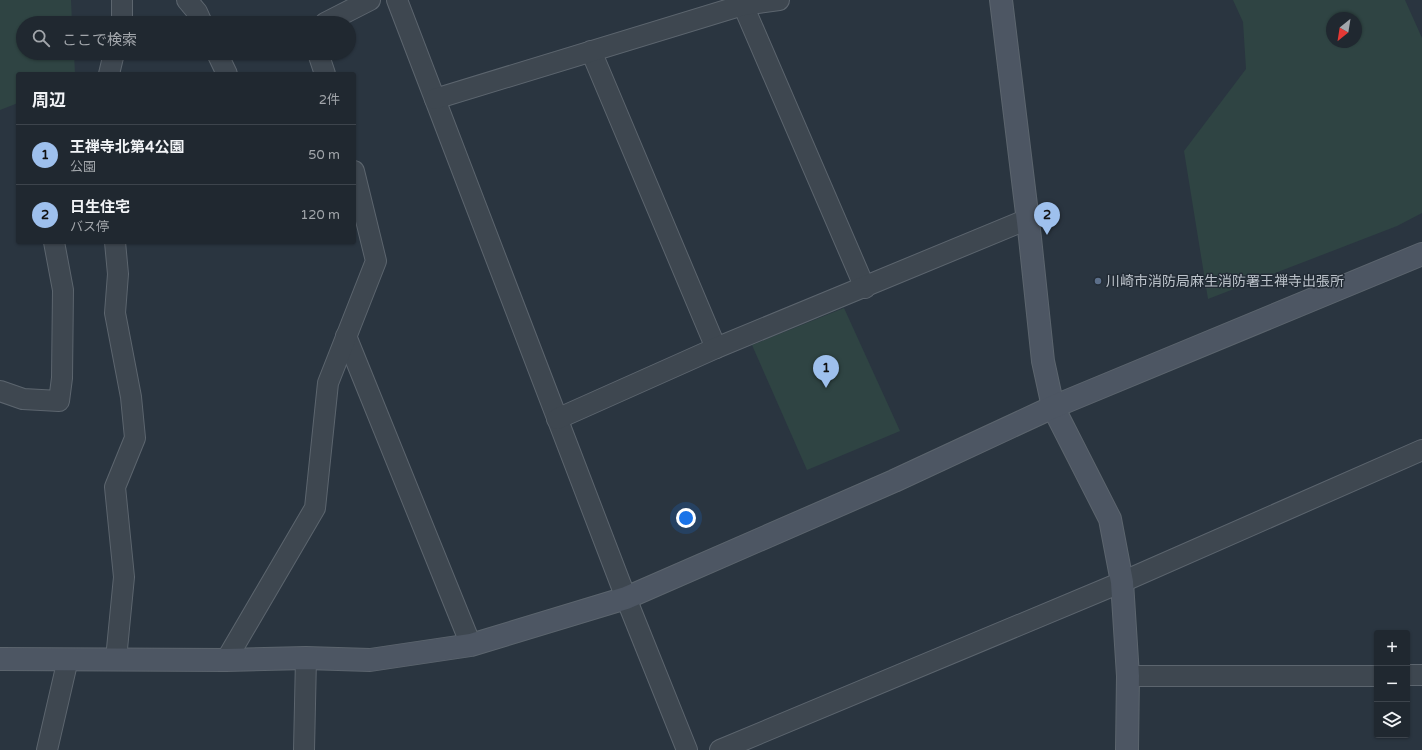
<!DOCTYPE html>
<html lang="ja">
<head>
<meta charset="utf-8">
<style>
	:root { --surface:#202830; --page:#2d343c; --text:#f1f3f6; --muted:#a2a6ab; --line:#3d444c; --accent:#9ec0ed }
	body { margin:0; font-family:"Varela Round","Noto Sans JP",sans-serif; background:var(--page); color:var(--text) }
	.controls { position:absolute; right:12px; bottom:12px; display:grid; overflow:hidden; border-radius:4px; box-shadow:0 1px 3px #0004 }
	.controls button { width:36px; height:36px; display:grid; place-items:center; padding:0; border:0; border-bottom:1px solid var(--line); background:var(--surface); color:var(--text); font:20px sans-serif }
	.compass { position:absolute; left:1326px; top:12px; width:36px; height:36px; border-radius:50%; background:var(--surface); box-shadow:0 1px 3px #0004; rotate:210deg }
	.you { position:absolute; left:686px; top:518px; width:14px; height:14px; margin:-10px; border:3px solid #fff; border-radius:50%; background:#1a73e8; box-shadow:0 0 0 6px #1a73e833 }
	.badge { display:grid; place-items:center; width:26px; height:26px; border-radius:50%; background:var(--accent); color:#111; font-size:13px; font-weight:700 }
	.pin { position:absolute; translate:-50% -33px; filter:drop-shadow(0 1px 2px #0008) }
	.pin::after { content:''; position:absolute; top:21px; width:14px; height:12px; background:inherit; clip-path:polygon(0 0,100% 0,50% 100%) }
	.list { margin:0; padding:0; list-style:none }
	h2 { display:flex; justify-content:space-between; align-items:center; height:52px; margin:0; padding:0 16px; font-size:17px }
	h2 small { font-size:13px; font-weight:400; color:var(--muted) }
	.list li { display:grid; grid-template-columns:26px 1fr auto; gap:12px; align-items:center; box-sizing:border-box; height:60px; padding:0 16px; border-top:1px solid var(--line) }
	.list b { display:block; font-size:15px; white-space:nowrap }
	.list p { margin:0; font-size:13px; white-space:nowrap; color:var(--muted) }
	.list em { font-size:13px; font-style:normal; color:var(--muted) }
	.icon { flex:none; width:22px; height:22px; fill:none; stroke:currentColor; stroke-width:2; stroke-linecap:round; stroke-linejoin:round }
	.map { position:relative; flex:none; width:1422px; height:750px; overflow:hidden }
	.search { position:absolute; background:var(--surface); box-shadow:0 1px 3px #0004; left:16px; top:16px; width:340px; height:44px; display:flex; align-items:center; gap:10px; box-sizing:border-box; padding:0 14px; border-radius:22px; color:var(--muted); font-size:15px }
	.panel { position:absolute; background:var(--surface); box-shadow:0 1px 3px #0004; left:16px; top:72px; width:340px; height:172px; border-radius:4px }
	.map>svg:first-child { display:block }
	.green { fill:#2f4443; fill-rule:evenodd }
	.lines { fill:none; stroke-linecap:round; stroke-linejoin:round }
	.street-casing { stroke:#5c656e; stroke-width:22 }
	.secondary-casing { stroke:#5c656e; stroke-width:24 }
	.street { stroke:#3e4750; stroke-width:20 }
	.secondary { stroke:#4d5663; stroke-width:22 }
	.service-dot { fill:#5c6f8a; stroke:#232c36; stroke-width:1.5 }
	.labels { text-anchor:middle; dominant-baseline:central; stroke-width:3; stroke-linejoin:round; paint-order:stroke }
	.poi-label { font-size:14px; fill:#bbc2ca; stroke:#232c36; text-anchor:start }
</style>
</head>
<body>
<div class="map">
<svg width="1422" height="750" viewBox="0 0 1422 750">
	<rect width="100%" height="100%" fill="#2a3540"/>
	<g class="green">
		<path d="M0,0H71L72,23H23V53H74L75,74H18V103L0,110Z"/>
		<path d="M1233,0H1405L1422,38V213L1397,226L1208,299L1184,151L1246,69L1243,22ZM1332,18H1356V42H1332Z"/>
		<path d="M844,308L900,431L807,470L752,345Z"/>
	</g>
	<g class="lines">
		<g class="street-casing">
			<g id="street">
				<path d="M122,0V23"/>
				<path d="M187,0L197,12L202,23"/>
				<path d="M397,0L626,598L687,750"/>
				<path d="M743,5L865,288"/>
				<path d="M325,23L370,0"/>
				<path d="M591,51L716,348"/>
				<path d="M217,53L227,74"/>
				<path d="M318,53L325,74"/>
				<path d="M109,74L114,53"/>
				<path d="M435,99L743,5L779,0"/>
				<path d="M115,242L118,274L115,313L131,397L135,438L115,487L124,577L116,659"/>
				<path d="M346,336L471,645"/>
				<path d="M0,391L23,399L59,401L62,378L63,290L54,242"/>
				<path d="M557,419L716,348L1028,219"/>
				<path d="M226,660L315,508L328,383L376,261L354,171"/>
				<path d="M1407,675H1422"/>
				<path d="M1128,676H1377"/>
				<path d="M47,750L68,659"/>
				<path d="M304,750L306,658"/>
				<path d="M720,750L1122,582L1422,450"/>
			</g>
		</g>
		<g class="secondary-casing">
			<g id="secondary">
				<path d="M1001,0L1030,238L1043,361L1053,407L1110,519L1122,582L1128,676L1127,750"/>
				<path d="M0,659L226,660L306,658L370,660L471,645L626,598L894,481L1053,407L1422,254"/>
			</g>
		</g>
		<use href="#street" class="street"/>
		<use href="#secondary" class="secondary"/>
	</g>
	<circle class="service-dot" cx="1098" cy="281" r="4"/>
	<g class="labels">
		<g class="poi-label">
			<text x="1106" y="281">川崎市消防局麻生消防署王禅寺出張所</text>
		</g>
	</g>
</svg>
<div class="controls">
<button>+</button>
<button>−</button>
<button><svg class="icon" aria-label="layers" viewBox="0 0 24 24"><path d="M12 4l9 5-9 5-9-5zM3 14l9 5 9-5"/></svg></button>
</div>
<svg class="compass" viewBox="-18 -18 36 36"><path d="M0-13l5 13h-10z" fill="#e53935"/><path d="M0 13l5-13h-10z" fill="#a2a6ab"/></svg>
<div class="you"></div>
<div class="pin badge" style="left:826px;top:388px">1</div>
<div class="pin badge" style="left:1047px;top:235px">2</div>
<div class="search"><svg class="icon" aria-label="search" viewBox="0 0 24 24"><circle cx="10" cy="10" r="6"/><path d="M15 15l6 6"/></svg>ここで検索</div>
<section class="panel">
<h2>周辺<small>2件</small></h2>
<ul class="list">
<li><span class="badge">1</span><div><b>王禅寺北第4公園</b><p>公園</p></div><em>50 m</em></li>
<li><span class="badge">2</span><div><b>日生住宅</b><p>バス停</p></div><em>120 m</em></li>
</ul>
</section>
</div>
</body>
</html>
